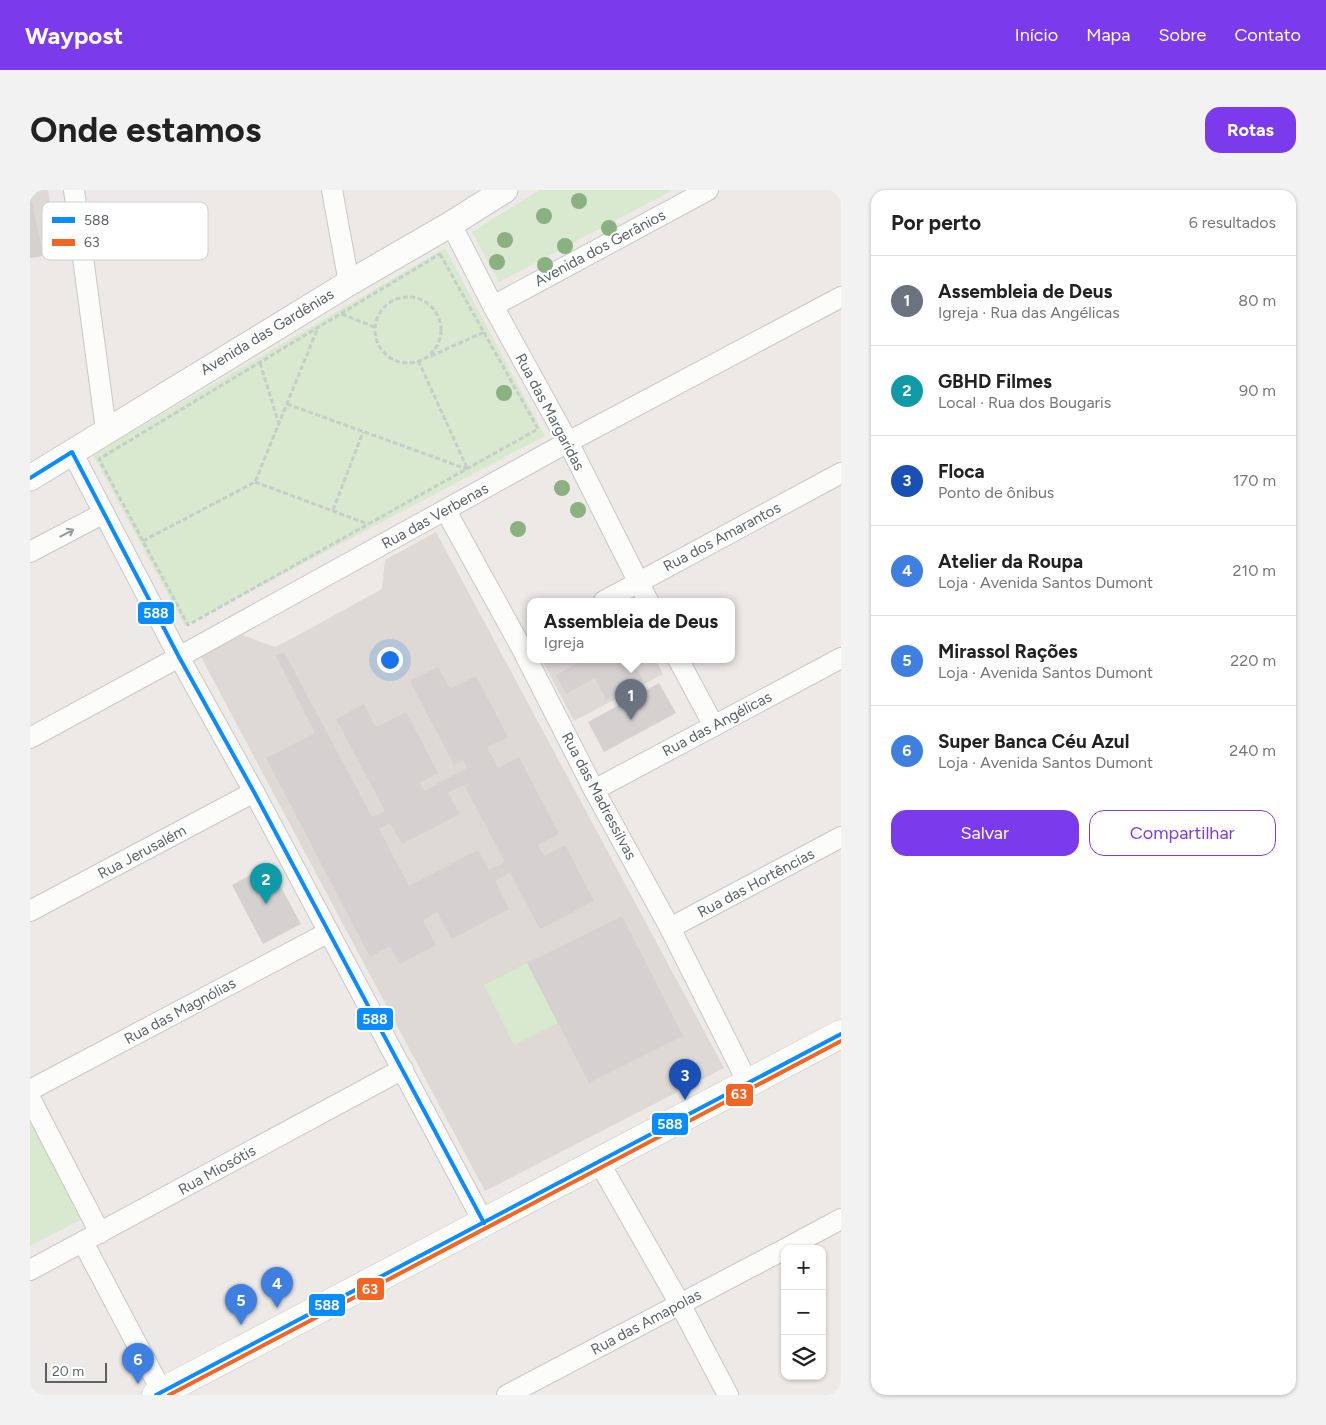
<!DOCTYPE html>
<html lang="pt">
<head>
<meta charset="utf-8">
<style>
	:root { --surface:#fff; --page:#f2f2f2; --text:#222; --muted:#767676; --line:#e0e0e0; --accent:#7c3aed }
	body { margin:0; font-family:Figtree,sans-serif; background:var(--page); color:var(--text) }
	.controls { position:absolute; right:15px; bottom:15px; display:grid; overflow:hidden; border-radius:10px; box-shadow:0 1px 4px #0004 }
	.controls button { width:45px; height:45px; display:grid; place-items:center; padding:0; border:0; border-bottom:1px solid var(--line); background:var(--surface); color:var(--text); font:25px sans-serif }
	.scale { position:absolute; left:15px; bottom:12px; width:62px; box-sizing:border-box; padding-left:5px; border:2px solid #5b6265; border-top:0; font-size:14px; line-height:18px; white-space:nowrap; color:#5b6265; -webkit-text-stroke:4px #fff; paint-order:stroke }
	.you { position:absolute; left:359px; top:469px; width:18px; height:18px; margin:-12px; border:4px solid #fff; border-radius:50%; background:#1a73e8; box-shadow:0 0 0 8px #1a73e833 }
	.badge { display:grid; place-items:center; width:32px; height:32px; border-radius:50%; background:var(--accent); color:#fff; font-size:16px; font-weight:700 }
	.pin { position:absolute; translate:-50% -41px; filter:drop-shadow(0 1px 2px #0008) }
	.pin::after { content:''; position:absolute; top:26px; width:18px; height:15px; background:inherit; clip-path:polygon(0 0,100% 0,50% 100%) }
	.popup { position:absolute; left:497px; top:408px; width:208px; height:65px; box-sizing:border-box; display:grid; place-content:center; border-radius:10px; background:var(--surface); filter:drop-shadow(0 1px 4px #0005); font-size:16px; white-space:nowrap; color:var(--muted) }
	.popup b { font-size:19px; color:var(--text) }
	.popup::after { content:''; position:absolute; left:50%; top:100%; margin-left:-10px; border:10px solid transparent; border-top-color:var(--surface) }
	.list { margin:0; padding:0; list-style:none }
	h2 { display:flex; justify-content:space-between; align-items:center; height:65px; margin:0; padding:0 20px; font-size:21px }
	h2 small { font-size:16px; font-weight:400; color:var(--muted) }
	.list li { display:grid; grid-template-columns:32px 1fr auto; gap:15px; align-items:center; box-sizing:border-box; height:90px; padding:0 20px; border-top:1px solid var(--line) }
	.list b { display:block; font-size:19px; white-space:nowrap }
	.list p { margin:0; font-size:16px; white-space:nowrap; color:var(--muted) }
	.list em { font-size:16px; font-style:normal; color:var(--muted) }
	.actions { display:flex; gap:10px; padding:15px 20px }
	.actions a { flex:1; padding:11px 0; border:1px solid var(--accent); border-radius:15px; text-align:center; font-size:18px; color:var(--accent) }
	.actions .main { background:var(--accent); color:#fff }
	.icon { flex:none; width:28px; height:28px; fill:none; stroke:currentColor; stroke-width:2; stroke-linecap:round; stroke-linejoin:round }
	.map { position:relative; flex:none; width:811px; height:1205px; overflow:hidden; border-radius:15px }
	header { display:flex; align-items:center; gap:30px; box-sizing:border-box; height:70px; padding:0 25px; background:var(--accent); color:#fff }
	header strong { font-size:24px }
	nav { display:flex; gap:28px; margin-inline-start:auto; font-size:18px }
	.intro { display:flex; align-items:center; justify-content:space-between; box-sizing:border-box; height:120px; padding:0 30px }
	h1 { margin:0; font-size:35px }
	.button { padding:12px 22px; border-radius:15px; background:var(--accent); color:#fff; font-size:18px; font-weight:700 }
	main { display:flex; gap:30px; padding:0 30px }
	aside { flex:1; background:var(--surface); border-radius:15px; box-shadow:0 1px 4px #0004 }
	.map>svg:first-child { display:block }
	.education { fill:#ded9d5 }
	.green { fill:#d8e9cf }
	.building { fill:#d4d1d0; fill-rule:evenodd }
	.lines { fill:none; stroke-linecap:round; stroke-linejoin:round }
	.minor-casing { stroke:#c8c8c7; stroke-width:22 }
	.tertiary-casing { stroke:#c8c8c7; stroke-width:27 }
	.secondary-casing { stroke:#c7c8c7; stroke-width:29 }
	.path { stroke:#c7cdc8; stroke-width:3; stroke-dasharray:5 2.5; stroke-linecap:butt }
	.minor { stroke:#fcfcfb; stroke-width:20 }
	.tertiary { stroke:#fcfcfb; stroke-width:25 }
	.secondary { stroke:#fcfcfb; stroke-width:28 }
	.bus-1-casing { stroke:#fff; stroke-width:8 }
	.bus-2-casing { stroke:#fff; stroke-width:8 }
	.bus-1 { stroke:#088cff; stroke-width:4 }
	.bus-2 { stroke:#f26522; stroke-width:4 }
	.tree { fill:#8bb180 }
	.oneway { stroke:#93989a }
	.labels { text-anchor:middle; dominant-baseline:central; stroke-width:4; stroke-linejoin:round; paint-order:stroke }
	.street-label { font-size:15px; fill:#5b6265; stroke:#fff }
	.key { fill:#fff; stroke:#ced0d1; stroke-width:1 }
	.key-label { font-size:14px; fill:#5b6265 }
	.line-badge { stroke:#fff; stroke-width:2 }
	.badge-label { font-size:14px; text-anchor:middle; font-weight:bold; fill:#fff }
</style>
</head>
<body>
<header>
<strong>Waypost</strong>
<nav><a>Início</a><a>Mapa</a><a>Sobre</a><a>Contato</a></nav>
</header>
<div class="intro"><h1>Onde estamos</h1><a class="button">Rotas</a></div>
<main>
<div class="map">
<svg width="811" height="1205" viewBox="0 0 811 1205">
	<rect width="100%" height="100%" fill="#ece9e6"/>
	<g class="education">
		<path d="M0,0H18L29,63L0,68Z"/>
		<path d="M406,342L694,878L455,1001L171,467L212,445L245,457L263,448L352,399L355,370Z"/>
		<path d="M514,469H625L633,484L544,531L512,470Z"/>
	</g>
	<g class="green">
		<path d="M510,0H643L469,92L442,42Z"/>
		<path d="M415,58L515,246L155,436L63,265Z"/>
		<path d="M497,773L528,833L484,855L454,795Z"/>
		<path d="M0,931L52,1029L0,1056Z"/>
	</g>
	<g class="building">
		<path d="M0,2L13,66L0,68Z"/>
		<path d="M254,462L342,627L355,621L306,529L334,514L346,537L376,522L408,583L390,593L394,601L437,578L433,570L424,575L380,491L408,477L420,499L446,486L478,547L457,557L468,578L489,567L529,644L508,655L514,666L535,655L564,711L510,739L480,683L465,691L479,719L422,749L407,722L393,730L406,755L370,774L360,756L340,767L236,568L285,543L246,466ZM434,595L475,672L459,680L448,660L379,696L349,639L360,633L372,654L430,624L418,603Z"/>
		<path d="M555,469H601L613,490L576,510L565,488L536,504L526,485Z"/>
		<path d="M629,493L646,523L574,562L558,532Z"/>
		<path d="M239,675L271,734L233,754L202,695Z"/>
		<path d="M592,726L653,846L559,893L497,773Z"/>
	</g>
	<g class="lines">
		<g class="minor-casing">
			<g id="minor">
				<path d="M44,0L76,240"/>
				<path d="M302,0L319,93"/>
				<path d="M421,34L463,116L538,252L618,411"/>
				<path d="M463,116L678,0"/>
				<path d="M42,262L149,467L224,602L454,1033"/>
				<path d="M416,321L491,457L564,600L640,738L718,893"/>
				<path d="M0,362L74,323"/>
				<path d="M574,411L811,283"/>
				<path d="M648,469L684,536"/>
				<path d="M0,548L149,467L538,252L811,107"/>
				<path d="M564,600L811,468"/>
				<path d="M0,721L224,602"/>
				<path d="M640,738L811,647"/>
				<path d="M0,900L299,742"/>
				<path d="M0,908L70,1043"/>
				<path d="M569,972L650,1114L698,1205"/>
				<path d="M53,1052L132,1202"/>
				<path d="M755,1059L811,1029"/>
				<path d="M0,1080L373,879"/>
				<path d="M477,1205L755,1059"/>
			</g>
		</g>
		<g class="tertiary-casing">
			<path id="tertiary" d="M0,288L319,93L421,34L475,0"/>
		</g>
		<g class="secondary-casing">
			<path id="secondary" d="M126,1205L811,844"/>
		</g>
		<g class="path">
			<path d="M410,64L508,239L158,435L69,269Z"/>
			<circle cx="378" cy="140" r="33"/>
			<path d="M312,124L344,137"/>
			<path d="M401,166L454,142"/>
			<path d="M390,171L389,172L437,278"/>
			<path d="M230,173L249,234"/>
			<path d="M257,214L437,279"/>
			<path d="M225,292L338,334"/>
			<path d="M303,320L333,242"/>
			<path d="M113,351L225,292L287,140"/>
		</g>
		<use href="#minor" class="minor"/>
		<use href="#tertiary" class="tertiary"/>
		<use href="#secondary" class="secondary"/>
		<g class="bus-1-casing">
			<g id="bus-1">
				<path d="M0,288L42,262L149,467L224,602L454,1033"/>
				<path d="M126,1205L811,844"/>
			</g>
		</g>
		<g class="bus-2-casing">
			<path id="bus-2" d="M139,1205L811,851"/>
		</g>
		<use href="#bus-1" class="bus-1"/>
		<use href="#bus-2" class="bus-2"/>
	</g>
	<g class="tree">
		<circle cx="549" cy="11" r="8"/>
		<circle cx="514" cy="26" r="8"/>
		<circle cx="579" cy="38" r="8"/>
		<circle cx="475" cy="50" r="8"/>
		<circle cx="535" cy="56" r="8"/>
		<circle cx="467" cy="72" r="8"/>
		<circle cx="515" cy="75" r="8"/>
		<circle cx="474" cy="203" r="8"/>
		<circle cx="532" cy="298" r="8"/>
		<circle cx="548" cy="320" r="8"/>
		<circle cx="488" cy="339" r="8"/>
	</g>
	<defs><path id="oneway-shaft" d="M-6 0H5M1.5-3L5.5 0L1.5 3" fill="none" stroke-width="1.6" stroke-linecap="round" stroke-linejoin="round" transform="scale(1.25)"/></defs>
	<use class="oneway" href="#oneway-shaft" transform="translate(37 343) rotate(-28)"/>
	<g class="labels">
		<g class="street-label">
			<text transform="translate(570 58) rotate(-28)">Avenida dos Gerânios</text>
			<text transform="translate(237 142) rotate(-31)">Avenida das Gardênias</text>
			<text transform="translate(520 222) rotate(62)">Rua das Margaridas</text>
			<text transform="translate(405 326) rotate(-29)">Rua das Verbenas</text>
			<text transform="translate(692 347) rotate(-28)">Rua dos Amarantos</text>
			<text transform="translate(687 534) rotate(-28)">Rua das Angélicas</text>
			<text transform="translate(569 606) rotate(62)">Rua das Madressilvas</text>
			<text transform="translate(112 662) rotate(-28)">Rua Jerusalém</text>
			<text transform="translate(726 693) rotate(-28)">Rua das Hortências</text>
			<text transform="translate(150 821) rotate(-28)">Rua das Magnólias</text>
			<text transform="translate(187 980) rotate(-29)">Rua Miosótis</text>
			<text transform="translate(616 1132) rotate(-28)">Rua das Amapolas</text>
		</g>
	</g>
	<rect x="12" y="12" width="166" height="58" rx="8" class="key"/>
	<rect x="22" y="27" width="23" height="6" fill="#088cff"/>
	<rect x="22" y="49" width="23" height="7" fill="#f26522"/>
	<g class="key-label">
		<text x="54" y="35">588</text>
		<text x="54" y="57">63</text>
	</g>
	<g class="line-badge">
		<rect x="107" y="411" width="38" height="24" rx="5" fill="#088cff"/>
		<rect x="326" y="817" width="38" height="24" rx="5" fill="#088cff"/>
		<rect x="695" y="893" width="29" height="24" rx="5" fill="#f26522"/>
		<rect x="621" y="922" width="38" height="24" rx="5" fill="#088cff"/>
		<rect x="326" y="1087" width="29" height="24" rx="5" fill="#f26522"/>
		<rect x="278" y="1103" width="38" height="24" rx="5" fill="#088cff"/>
	</g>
	<g class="badge-label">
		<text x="126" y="428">588</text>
		<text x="345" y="834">588</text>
		<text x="709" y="909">63</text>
		<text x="640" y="939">588</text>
		<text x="340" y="1104">63</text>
		<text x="297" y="1120">588</text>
	</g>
</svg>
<div class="controls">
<button>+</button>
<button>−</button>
<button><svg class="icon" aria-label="layers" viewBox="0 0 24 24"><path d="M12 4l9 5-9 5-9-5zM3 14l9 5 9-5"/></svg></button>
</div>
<div class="scale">20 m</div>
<div class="you"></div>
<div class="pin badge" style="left:601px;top:530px;background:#6b7280">1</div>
<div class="popup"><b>Assembleia de Deus</b>Igreja</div>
<div class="pin badge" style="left:236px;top:714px;background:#0f9aa8">2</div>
<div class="pin badge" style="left:655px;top:910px;background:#1a4fb4">3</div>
<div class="pin badge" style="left:247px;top:1118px;background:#3f7fe0">4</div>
<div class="pin badge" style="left:211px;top:1135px;background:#3f7fe0">5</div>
<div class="pin badge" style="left:108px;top:1194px;background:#3f7fe0">6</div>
</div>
<aside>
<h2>Por perto<small>6 resultados</small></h2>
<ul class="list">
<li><span class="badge" style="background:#6b7280">1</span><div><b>Assembleia de Deus</b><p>Igreja · Rua das Angélicas</p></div><em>80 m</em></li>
<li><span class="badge" style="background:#0f9aa8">2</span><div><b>GBHD Filmes</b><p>Local · Rua dos Bougaris</p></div><em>90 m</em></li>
<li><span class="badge" style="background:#1a4fb4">3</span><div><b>Floca</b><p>Ponto de ônibus</p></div><em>170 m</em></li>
<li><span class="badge" style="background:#3f7fe0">4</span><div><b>Atelier da Roupa</b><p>Loja · Avenida Santos Dumont</p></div><em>210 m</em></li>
<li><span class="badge" style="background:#3f7fe0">5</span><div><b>Mirassol Rações</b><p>Loja · Avenida Santos Dumont</p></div><em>220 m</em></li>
<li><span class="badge" style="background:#3f7fe0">6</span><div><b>Super Banca Céu Azul</b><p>Loja · Avenida Santos Dumont</p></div><em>240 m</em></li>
</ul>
<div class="actions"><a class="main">Salvar</a><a>Compartilhar</a></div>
</aside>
</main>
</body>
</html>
